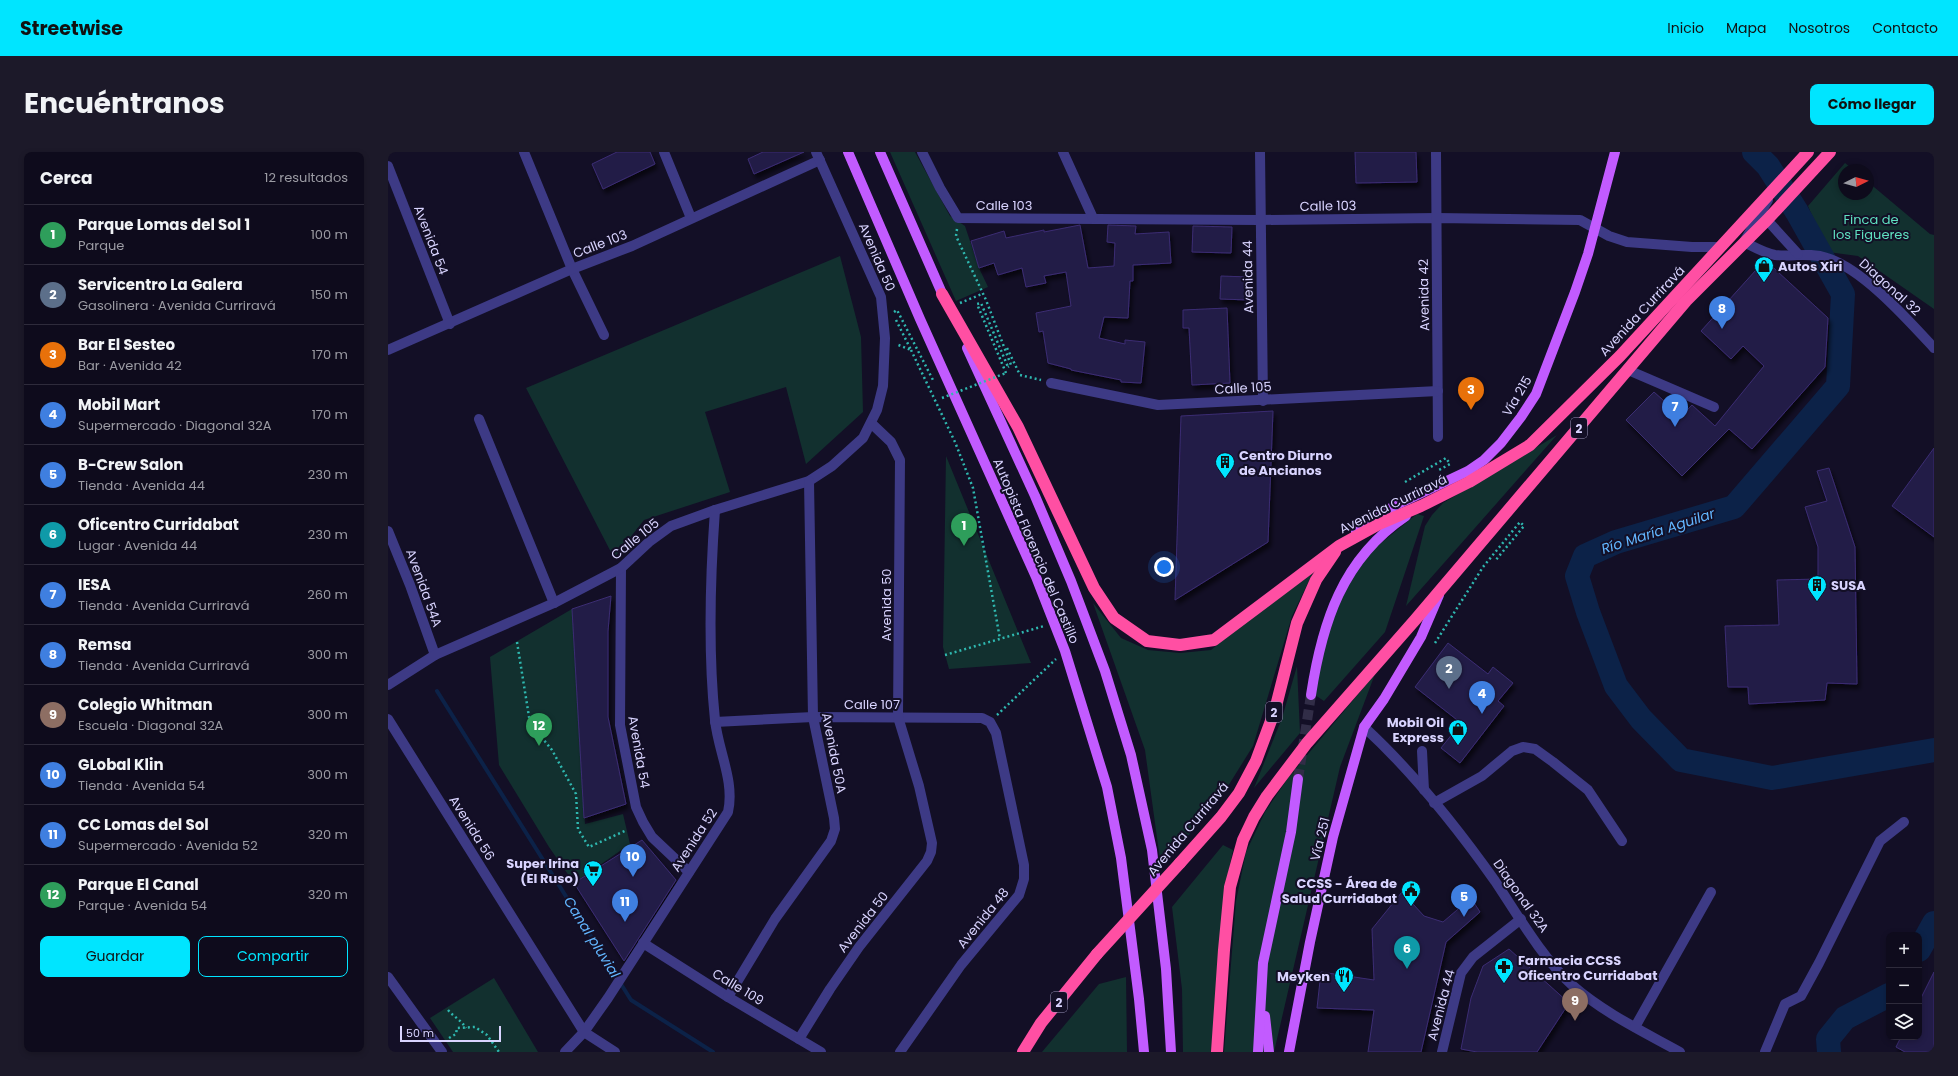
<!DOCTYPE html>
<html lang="es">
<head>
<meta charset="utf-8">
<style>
	:root { --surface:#0e0b1c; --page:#1c1929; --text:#f1f3f6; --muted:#9b9ba3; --line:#2e2b3b; --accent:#00e5ff }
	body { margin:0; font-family:Poppins,sans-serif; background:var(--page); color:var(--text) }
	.controls { position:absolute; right:12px; bottom:12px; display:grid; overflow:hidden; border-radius:8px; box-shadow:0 2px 6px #0003 }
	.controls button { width:36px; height:36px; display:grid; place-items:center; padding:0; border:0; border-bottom:1px solid var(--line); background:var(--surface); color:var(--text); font:20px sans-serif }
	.compass { position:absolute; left:1450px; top:12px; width:36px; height:36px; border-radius:50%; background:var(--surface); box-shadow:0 2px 6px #0003; rotate:85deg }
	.scale { position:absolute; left:12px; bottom:10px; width:101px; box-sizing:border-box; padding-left:4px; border:2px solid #d9d4ff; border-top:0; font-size:11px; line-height:14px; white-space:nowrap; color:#d9d4ff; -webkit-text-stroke:3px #130f26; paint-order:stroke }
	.you { position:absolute; left:776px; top:415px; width:14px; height:14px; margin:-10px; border:3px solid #fff; border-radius:50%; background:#1a73e8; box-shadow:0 0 0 6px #1a73e833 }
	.badge { display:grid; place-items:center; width:26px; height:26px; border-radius:50%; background:var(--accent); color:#fff; font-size:13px; font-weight:700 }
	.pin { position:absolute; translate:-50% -33px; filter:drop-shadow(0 1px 2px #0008) }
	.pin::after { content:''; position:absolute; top:21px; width:14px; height:12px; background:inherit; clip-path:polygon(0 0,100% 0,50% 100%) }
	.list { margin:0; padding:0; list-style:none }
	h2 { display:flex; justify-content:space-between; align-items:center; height:52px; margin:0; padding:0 16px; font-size:17px }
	h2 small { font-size:13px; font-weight:400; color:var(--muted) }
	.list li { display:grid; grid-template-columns:26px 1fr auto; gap:12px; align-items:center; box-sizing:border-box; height:60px; padding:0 16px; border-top:1px solid var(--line) }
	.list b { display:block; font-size:15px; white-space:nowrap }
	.list p { margin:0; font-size:13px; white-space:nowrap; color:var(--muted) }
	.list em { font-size:13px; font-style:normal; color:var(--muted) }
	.actions { display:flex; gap:8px; padding:12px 16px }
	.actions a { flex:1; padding:9px 0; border:1px solid var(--accent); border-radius:8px; text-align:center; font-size:14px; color:var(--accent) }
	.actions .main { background:var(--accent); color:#111 }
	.icon { flex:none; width:22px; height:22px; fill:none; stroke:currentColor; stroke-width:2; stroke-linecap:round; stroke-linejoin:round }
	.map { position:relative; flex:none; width:1546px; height:900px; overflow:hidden; border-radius:8px }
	header { display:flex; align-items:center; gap:24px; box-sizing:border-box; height:56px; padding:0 20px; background:var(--accent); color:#111 }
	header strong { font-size:19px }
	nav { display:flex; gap:22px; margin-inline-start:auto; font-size:14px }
	.intro { display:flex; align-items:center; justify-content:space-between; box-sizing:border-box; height:96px; padding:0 24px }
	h1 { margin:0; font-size:28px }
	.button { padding:10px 18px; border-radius:8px; background:var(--accent); color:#111; font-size:14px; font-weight:700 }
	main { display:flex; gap:24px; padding:0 24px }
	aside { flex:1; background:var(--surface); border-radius:8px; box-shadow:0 2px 6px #0003 }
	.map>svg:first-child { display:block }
	.green { fill:#12302f }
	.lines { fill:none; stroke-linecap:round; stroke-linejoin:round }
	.stream { stroke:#0c2248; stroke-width:4 }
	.river { stroke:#0c2248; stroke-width:24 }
	.building { fill:#241b47; stroke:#3b2d73; filter:url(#shadow) }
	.major-tunnel { stroke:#312d47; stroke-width:10; stroke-dasharray:10 5; stroke-linecap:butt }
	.path { stroke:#2fb8b0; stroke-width:2.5; stroke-dasharray:2 3; stroke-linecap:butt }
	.minor { stroke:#3d3a85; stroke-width:10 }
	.major { stroke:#c25bff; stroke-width:10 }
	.highway { stroke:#ff4fa3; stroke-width:12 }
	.path-bridge { stroke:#2fb8b0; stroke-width:2.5; stroke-dasharray:2 3; stroke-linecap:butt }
	.highway-bridge { stroke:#ff4fa3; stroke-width:12 }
	.labels { text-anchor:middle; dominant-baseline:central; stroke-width:4; stroke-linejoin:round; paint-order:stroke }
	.shield { fill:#130f26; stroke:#9e99be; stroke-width:1 }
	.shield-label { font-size:12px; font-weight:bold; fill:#d9d4ff }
	.street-label { font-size:13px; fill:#d9d4ff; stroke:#130f26 }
	.park-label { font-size:13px; fill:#5fe0c0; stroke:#130f26 }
	.poi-label { font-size:13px; font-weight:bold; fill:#d9d4ff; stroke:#130f26; text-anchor:start }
	.water-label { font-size:14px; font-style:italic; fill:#62b6ff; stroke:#130f26 }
</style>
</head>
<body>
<header>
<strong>Streetwise</strong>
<nav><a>Inicio</a><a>Mapa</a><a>Nosotros</a><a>Contacto</a></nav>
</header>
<div class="intro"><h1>Encuéntranos</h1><a class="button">Cómo llegar</a></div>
<main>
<aside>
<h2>Cerca<small>12 resultados</small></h2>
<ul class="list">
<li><span class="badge" style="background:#2e9e5b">1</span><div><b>Parque Lomas del Sol 1</b><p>Parque</p></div><em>100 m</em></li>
<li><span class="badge" style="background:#5c6f8a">2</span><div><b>Servicentro La Galera</b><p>Gasolinera · Avenida Curriravá</p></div><em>150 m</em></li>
<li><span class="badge" style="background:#e8710a">3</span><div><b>Bar El Sesteo</b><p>Bar · Avenida 42</p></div><em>170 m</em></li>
<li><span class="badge" style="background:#3f7fe0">4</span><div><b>Mobil Mart</b><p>Supermercado · Diagonal 32A</p></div><em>170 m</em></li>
<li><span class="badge" style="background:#3f7fe0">5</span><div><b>B-Crew Salon</b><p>Tienda · Avenida 44</p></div><em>230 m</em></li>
<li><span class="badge" style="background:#0f9aa8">6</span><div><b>Oficentro Curridabat</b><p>Lugar · Avenida 44</p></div><em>230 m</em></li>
<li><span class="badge" style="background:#3f7fe0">7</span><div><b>IESA</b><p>Tienda · Avenida Curriravá</p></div><em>260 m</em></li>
<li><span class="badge" style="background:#3f7fe0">8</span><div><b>Remsa</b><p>Tienda · Avenida Curriravá</p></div><em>300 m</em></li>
<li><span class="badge" style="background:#8d6e63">9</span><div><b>Colegio Whitman</b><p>Escuela · Diagonal 32A</p></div><em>300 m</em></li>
<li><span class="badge" style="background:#3f7fe0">10</span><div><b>GLobal Klin</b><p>Tienda · Avenida 54</p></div><em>300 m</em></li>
<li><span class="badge" style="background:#3f7fe0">11</span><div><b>CC Lomas del Sol</b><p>Supermercado · Avenida 52</p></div><em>320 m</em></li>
<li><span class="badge" style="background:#2e9e5b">12</span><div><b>Parque El Canal</b><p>Parque · Avenida 54</p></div><em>320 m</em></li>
</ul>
<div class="actions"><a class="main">Guardar</a><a>Compartir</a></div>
</aside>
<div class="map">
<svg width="1546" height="900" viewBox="0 0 1546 900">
	<defs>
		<filter id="shadow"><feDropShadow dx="2.5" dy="4.5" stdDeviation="2" flood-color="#0009"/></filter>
	</defs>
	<rect width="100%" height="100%" fill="#130f26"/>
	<g class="green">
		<path d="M502,0H527L562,64L577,74L591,116L600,135L568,149Z"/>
		<path d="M1457,11L1466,18H1456V42H1480V30L1542,82L1546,83V157L1470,104L1440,100L1420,54Z"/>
		<path d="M452,104L473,185L475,260L418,312L398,235L317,260L342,340L256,368L226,406L138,236Z"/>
		<path d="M1169,283L1018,454L1037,374L1044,363L1055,351Z"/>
		<path d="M558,304L631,482L643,511L561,517L555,495Z"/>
		<path d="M1029,362L1036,364L997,480L936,549L927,543L937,486L960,426L983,399Z"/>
		<path d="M929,412L904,464L865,594L832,647L773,715L757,598L705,451L733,486L760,498L792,501L823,498Z"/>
		<path d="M184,457L197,672L235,662L242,692L186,731L161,695L111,613L102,505Z"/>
		<path d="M909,514L912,581L866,636L894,566Z"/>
		<path d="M987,522L952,615L886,900H836L848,749L858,700L877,660L900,626Z"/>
		<path d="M835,693L845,698L836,741L824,900H795L794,837L784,755Z"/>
		<path d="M738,825L739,900H654L711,832Z"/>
		<path d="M106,826L150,900H65L42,866Z"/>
	</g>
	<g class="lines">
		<path class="stream" d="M49,539L243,848L325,900"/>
		<g class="river">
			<path d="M1366,0L1380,14L1409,60L1455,142L1450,234L1346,355L1228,390L1197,404L1189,424L1200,460L1228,534L1253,567L1293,608L1384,626L1546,598"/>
			<path d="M1531,798L1546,771"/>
			<path d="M1441,900L1440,887L1457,866L1501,843"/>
		</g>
	</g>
	<g class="building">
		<path d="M229,0H262L267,12L215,37L204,12Z"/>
		<path d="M375,0H416L366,22L360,7Z"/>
		<path d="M967,0H1028L1029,30L968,31Z"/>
		<path d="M692,73L700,116L726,114L727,91L719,90L720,73L748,74L747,82L781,80L783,111L745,113V129H742L740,166L716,165L711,186L737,192V188L757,190L753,231L733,230V228L683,218V217L660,211L655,179L651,180L648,161L683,154L678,120L656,124L658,131L638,135L634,116L610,123L606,111L591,116L583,89L616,79L618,86L656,78V80Z"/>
		<path d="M805,74L844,75L843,101L804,100Z"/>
		<path d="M1377,108L1440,166L1437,215L1364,297L1341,277L1294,324L1238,268L1266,240L1293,264L1304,253L1327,274L1376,214L1355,194L1343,207L1313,179Z"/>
		<path d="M833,124L861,125V148L832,147Z"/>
		<path d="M839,156L842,231L804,233L801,176H795V158Z"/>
		<path d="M885,259L880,390L787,448L793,264Z"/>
		<path d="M1546,296V385L1504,354Z"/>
		<path d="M1441,316L1467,395L1469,532L1439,531L1437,548L1361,552L1360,535H1340L1337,474L1391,473L1389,428L1430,427V395L1417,355L1439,349L1429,319Z"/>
		<path d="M223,444L220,479V565L238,652L196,666L184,457Z"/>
		<path d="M1060,491L1100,522L1105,515L1125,531L1110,549L1116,554L1072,611L1053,596L1073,571L1027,535Z"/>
		<path d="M254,688L288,728L236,809L186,731Z"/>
		<path d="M1014,740L1036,764L1055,770L1083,746L1092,760L1058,790L1033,900H980L986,858L929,856L933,820L986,828L984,777Z"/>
		<path d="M1121,797L1181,851L1149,900H1089L1073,897L1083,846L1095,814Z"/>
		<path d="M1546,820V900H1517L1508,895L1513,885H1531V850Z"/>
	</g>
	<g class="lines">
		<path class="major-tunnel" d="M910,627L923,543"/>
		<g class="path">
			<path d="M569,77L568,84L598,148L623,213L620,215"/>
			<path d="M572,151L594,142"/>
			<path d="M506,160L509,158L546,230"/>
			<path d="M508,168L523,198L508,192"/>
			<path d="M619,196L632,223L653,228"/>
			<path d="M523,198L567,290L585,336L612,487"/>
			<path d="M618,221L589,152L593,151L620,215"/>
			<path d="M1017,330L1058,306L1062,312L1051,318"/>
			<path d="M129,490L142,571L164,598L188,642L190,677L201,695L239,678"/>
			<path d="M1047,491L1095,415L1132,370L1136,374L1107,409"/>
			<path d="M557,503L656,474"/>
			<path d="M609,563L668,507"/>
			<path d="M60,858C66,865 73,868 78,876"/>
			<path d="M61,886L68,882L69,876L87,875L99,883L111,900"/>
		</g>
		<g class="minor">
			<path d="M136,0L184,117L216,183"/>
			<path d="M276,0L303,66"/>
			<path d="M534,0L552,36L570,66L872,68L1049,66L1192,68L1221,84L1239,90L1304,95H1333"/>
			<path d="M675,0L705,66"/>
			<path d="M872,0L875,249"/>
			<path d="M1048,0L1050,285"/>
			<path d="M0,14L62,172"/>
			<path d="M1380,48L1356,90C1366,95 1376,101 1387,103C1404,105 1422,100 1439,106C1475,117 1520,168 1546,196"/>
			<path d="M1379,68L1410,102"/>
			<path d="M0,198L184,117L244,94L432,8"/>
			<path d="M1240,218L1326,255"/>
			<path d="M663,231L770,253L1050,239"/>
			<path d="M91,267L166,451"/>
			<path d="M0,379L22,433L47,503"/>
			<path d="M233,416L232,573L248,655L255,670L264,685L301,720"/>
			<path d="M0,533L47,503L166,451L233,416L261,390L283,374L327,358L421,329L444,314L475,286L489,258L495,234L497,186L493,145L428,0"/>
			<path d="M0,567L196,880L227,900"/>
			<path d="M327,570L425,565L594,566L602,570L608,581L636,713V727L631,743L573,813L512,900"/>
			<path d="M976,575C1025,620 1068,674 1107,729C1129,762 1155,807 1184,833C1216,861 1256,880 1292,900"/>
			<path d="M1034,599L1036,638"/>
			<path d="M1046,651L1094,624L1124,599L1135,595L1147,597L1165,610L1200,638L1234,689"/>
			<path d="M255,791L340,845L433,900"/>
			<path d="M0,825L54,900"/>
			<path d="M340,845L387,767L443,689L447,677L446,666L425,565L421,329"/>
			<path d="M1247,875L1323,740"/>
			<path d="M411,887L442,837L471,795L539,709L543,700L544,691L531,634L510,565L512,308L503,290L484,272"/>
			<path d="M177,900L196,880L220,846L340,660C347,629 330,599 327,568C320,500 322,427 327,358"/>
			<path d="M1054,900L1073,821L1085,805L1133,767"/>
			<path d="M1377,900L1397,852L1413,844L1431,811L1492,689L1516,670"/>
		</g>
		<g class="major">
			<path d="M460,0L532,167L648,425L677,499L719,635L733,706L751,847L756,900"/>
			<path d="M492,0L557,148"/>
			<path d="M579,196L647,344L683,429L717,519L743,603L764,698L778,817L783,900"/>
			<path d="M968,380L1006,354L1080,319L1096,308L1113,291L1133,265L1148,242L1187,140L1200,102L1227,0"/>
			<path d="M923,543C934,471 954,407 1018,364"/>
			<path d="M877,864L881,900"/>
			<path d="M870,900L875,811L903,680L910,627"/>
			<path d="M901,900L922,790L945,685L976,575L996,547L1033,485L1051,443"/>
		</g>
		<g class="highway">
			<path d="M554,142L630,275L706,436L726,466L759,489L792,493L826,488L951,394L991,372L1033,354L1081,330L1142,293L1232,204L1420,0"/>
			<path d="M792,711L833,665L851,641L868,609L887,558L909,471L928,428L947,400"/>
			<path d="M635,900L653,871L709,802"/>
			<path d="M829,900L836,798L842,735L855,688L866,665L879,644L919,591L1027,468L1298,149L1379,68L1442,0"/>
		</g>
		<path class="path-bridge" d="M554,246L618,221"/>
		<path class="highway-bridge" d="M709,802L792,711"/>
	</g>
	<defs>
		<g id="shop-pin" transform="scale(1)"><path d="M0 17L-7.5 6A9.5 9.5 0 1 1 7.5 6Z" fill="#00e5ff" stroke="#130f26"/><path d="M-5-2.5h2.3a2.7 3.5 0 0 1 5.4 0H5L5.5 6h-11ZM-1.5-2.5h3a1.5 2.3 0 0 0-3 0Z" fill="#111"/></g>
		<g id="building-pin" transform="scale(1)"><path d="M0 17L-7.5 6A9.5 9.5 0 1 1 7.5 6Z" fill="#00e5ff" stroke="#130f26"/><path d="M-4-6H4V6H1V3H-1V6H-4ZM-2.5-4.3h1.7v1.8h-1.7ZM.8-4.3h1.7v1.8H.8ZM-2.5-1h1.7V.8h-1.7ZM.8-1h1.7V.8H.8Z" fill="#111"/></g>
		<g id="supermarket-pin" transform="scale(1)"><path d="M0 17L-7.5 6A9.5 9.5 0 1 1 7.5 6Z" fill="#00e5ff" stroke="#130f26"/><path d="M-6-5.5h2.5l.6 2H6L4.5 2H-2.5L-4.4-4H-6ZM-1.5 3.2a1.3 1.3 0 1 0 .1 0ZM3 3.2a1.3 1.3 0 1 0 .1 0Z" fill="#111"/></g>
		<g id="civic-pin" transform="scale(1)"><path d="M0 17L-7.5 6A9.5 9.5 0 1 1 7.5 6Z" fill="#00e5ff" stroke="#130f26"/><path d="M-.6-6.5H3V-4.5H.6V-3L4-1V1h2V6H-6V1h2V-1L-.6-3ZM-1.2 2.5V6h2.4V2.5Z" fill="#111"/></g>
		<g id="pharmacy-pin" transform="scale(1)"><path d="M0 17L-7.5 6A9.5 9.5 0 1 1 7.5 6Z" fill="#00e5ff" stroke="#130f26"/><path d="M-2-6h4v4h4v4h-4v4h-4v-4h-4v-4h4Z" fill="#111"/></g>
		<g id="restaurant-pin" transform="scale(1)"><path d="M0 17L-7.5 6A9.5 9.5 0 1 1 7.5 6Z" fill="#00e5ff" stroke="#130f26"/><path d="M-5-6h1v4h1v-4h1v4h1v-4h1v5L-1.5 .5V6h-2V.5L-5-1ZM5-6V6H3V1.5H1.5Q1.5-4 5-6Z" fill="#111"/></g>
	</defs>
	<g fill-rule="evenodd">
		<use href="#shop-pin" x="1376" y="114"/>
		<use href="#building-pin" x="837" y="310"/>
		<use href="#building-pin" x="1429" y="433"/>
		<use href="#shop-pin" x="1070" y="577"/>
		<use href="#supermarket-pin" x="205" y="718"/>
		<use href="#civic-pin" x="1023" y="738"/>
		<use href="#pharmacy-pin" x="1116" y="815"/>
		<use href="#restaurant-pin" x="956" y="824"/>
	</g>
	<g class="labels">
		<g class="shield">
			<rect x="1183" y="266" width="16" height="20" rx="3"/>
			<rect x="878" y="550" width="16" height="20" rx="3"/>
			<rect x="663" y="840" width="16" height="20" rx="3"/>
		</g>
		<g class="shield-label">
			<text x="1191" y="276">2</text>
			<text x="886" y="560">2</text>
			<text x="671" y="850">2</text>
		</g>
		<g class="street-label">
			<text x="616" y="53">Calle 103</text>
			<text transform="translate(940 54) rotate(-1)">Calle 103</text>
			<text transform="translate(43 88) rotate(69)">Avenida 54</text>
			<text transform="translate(212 92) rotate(-21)">Calle 103</text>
			<text transform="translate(489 105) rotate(67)">Avenida 50</text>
			<text transform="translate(860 125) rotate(-91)">Avenida 44</text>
			<text transform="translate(1502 135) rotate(42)">Diagonal 32</text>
			<text transform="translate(1036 143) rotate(-91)">Avenida 42</text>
			<text transform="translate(1254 159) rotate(-47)">Avenida Curriravá</text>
			<text transform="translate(855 236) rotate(-3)">Calle 105</text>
			<text transform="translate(1129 244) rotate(-59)">Vía 215</text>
			<text transform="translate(1005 352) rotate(-26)">Avenida Curriravá</text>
			<text transform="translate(247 387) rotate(-39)">Calle 105</text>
			<text transform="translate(648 399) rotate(67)">Autopista Florencio del Castillo</text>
			<text transform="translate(36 436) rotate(70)">Avenida 54A</text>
			<text transform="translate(498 453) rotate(-90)">Avenida 50</text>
			<text x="484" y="552">Calle 107</text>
			<text transform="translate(251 600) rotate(80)">Avenida 54</text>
			<text transform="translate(446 601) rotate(79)">Avenida 50A</text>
			<text transform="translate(84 676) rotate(58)">Avenida 56</text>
			<text transform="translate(800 677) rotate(-50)">Avenida Curriravá</text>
			<text transform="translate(932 687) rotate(-76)">Vía 251</text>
			<text transform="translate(306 688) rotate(-57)">Avenida 52</text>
			<text transform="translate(1133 744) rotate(55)">Diagonal 32A</text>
			<text transform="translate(595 766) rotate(-51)">Avenida 48</text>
			<text transform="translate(475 770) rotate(-52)">Avenida 50</text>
			<text transform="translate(350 835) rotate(31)">Calle 109</text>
			<text transform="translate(1053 853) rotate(-75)">Avenida 44</text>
		</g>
		<g class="park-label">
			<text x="1483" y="67">Finca de<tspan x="1483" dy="15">los Figueres</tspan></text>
		</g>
		<g class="poi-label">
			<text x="1390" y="114">Autos Xiri</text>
			<text x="851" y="303">Centro Diurno<tspan x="851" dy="15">de Ancianos</tspan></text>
			<text x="1443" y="433">SUSA</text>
			<text x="1056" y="570" text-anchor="end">Mobil Oil<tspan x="1056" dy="15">Express</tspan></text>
			<text x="191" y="711" text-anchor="end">Super Irina<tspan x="191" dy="15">(El Ruso)</tspan></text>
			<text x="1009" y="731" text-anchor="end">CCSS - Área de<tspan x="1009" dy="15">Salud Curridabat</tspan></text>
			<text x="1130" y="808">Farmacia CCSS<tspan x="1130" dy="15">Oficentro Curridabat</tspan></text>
			<text x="942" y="824" text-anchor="end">Meyken</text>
		</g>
		<g class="water-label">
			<text transform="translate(1270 379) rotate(-18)">Río María Aguilar</text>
			<text transform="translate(204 785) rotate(58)">Canal pluvial</text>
		</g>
	</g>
</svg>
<div class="controls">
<button>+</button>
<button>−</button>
<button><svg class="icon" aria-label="layers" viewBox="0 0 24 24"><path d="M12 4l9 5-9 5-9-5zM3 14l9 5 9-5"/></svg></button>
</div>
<svg class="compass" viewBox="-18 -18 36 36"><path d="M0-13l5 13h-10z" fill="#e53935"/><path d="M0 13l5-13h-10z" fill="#9b9ba3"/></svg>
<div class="scale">50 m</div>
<div class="you"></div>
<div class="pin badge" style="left:576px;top:394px;background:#2e9e5b">1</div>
<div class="pin badge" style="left:1061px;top:537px;background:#5c6f8a">2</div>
<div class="pin badge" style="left:1083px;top:258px;background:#e8710a">3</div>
<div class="pin badge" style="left:1094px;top:562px;background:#3f7fe0">4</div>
<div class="pin badge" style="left:1076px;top:765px;background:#3f7fe0">5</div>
<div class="pin badge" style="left:1019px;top:817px;background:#0f9aa8">6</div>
<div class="pin badge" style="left:1287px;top:275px;background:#3f7fe0">7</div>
<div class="pin badge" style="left:1334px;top:177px;background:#3f7fe0">8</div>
<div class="pin badge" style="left:1187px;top:869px;background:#8d6e63">9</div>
<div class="pin badge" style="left:245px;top:725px;background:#3f7fe0">10</div>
<div class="pin badge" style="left:237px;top:770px;background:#3f7fe0">11</div>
<div class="pin badge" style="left:151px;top:594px;background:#2e9e5b">12</div>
</div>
</main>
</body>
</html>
